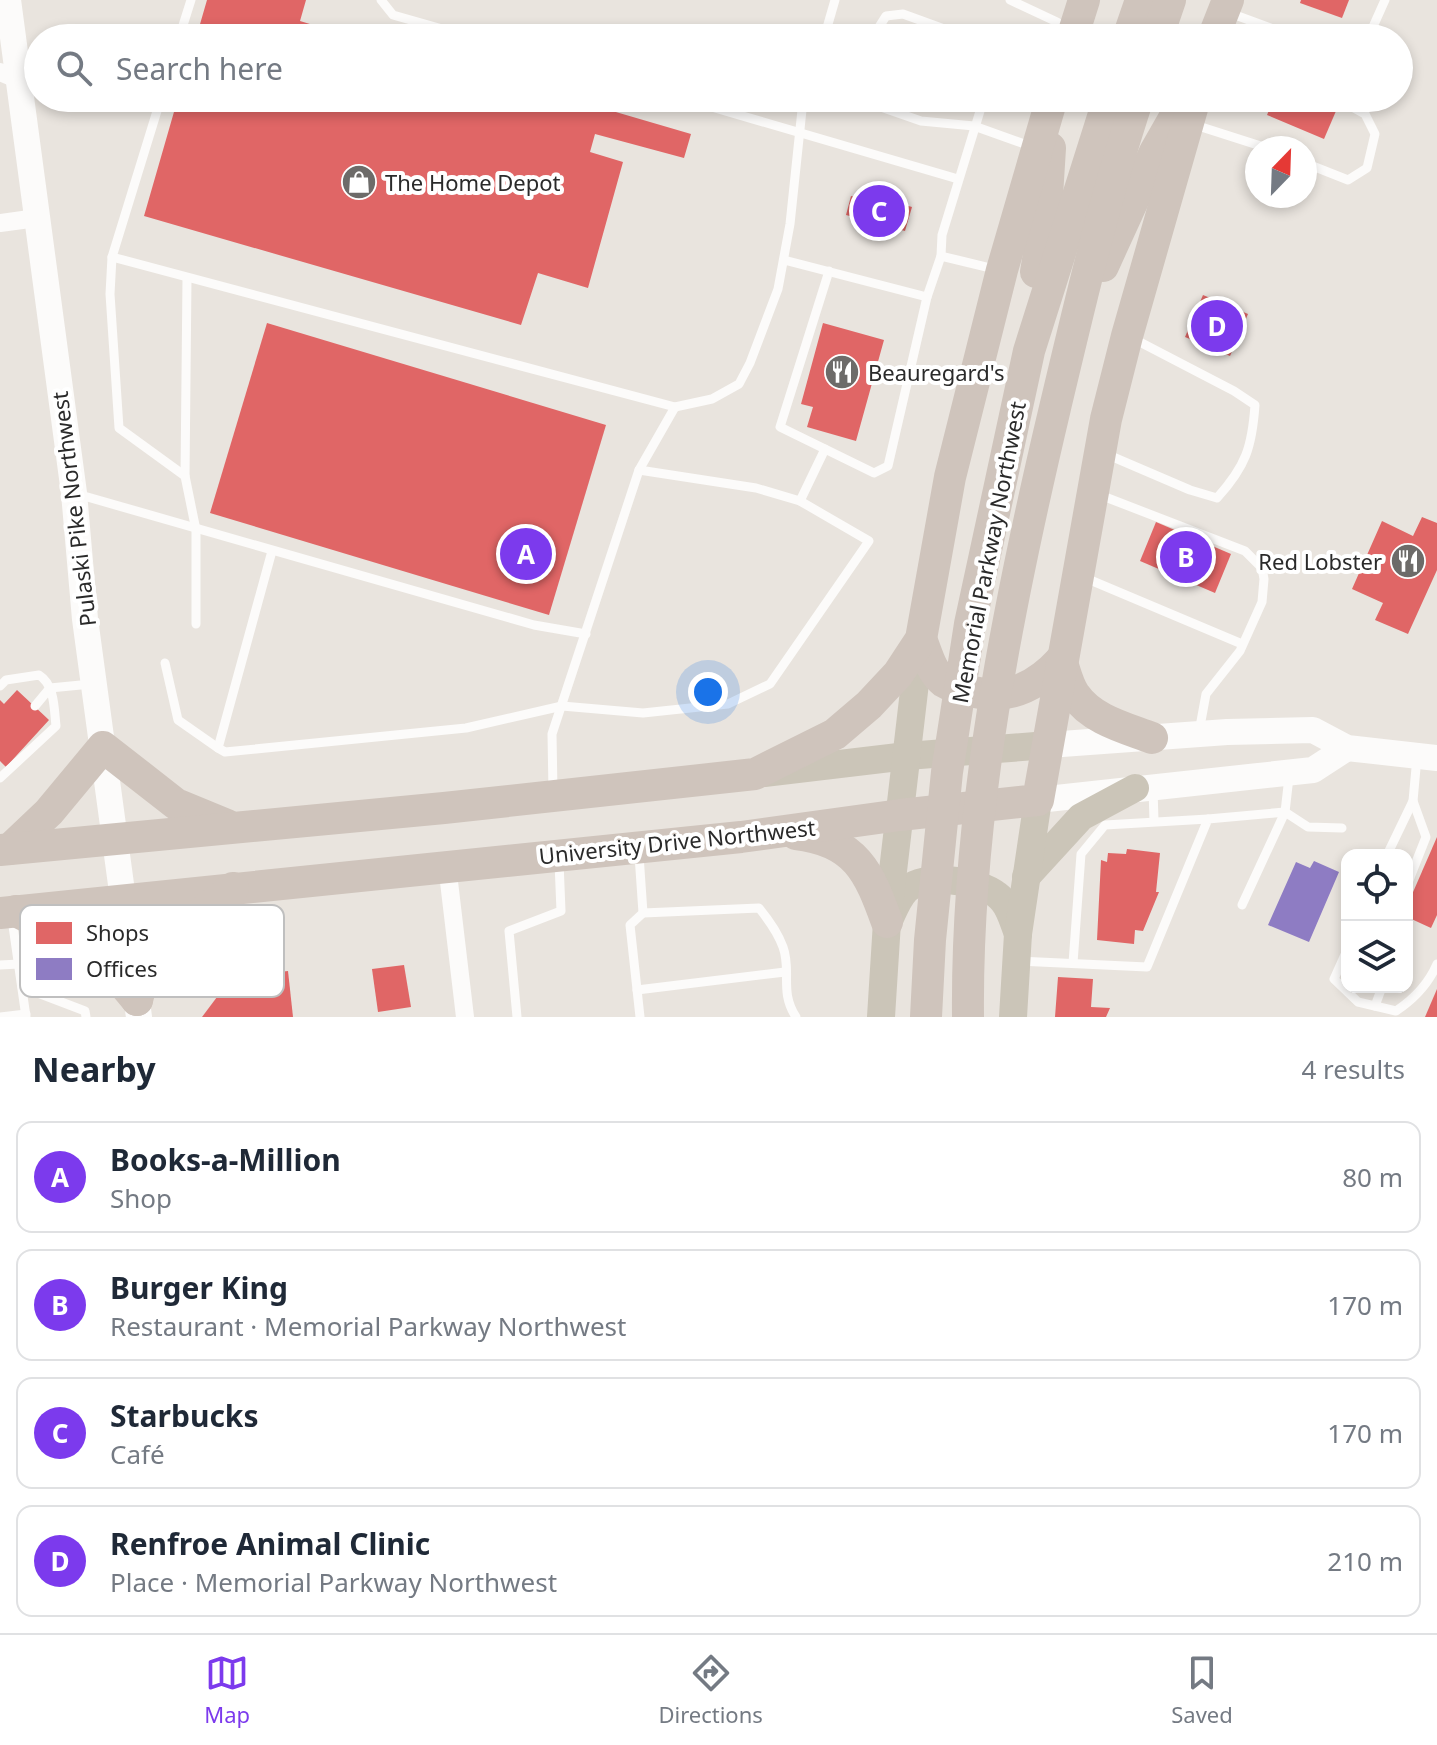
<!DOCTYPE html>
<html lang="en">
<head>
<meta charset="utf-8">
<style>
	:root { --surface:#fff; --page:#f2f2f3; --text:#1f2937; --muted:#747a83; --line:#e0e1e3; --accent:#7c3aed }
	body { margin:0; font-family:"Noto Sans",sans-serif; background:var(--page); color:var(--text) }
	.controls { position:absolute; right:24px; bottom:24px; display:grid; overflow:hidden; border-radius:16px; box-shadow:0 4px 12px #0003 }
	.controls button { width:72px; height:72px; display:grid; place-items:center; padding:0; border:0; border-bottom:2px solid var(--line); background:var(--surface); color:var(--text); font:40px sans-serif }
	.compass { position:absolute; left:1245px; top:136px; width:72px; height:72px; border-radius:50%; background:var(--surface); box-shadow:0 4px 12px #0003; rotate:23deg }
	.you { position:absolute; left:708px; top:692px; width:28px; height:28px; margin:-20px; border:6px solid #fff; border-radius:50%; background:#1a73e8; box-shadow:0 0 0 12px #1a73e833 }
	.badge { display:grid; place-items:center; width:52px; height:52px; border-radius:50%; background:var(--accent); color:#fff; font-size:26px; font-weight:700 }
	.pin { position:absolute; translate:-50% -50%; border:4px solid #fff; box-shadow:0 2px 8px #0006 }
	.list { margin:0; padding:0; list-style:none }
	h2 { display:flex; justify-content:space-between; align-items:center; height:104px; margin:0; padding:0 32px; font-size:34px }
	h2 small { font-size:26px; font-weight:400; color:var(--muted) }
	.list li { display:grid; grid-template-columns:52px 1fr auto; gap:24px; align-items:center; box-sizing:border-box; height:112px; margin:0 16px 16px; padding:0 16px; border:2px solid var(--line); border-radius:16px }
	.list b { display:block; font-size:30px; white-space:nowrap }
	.list p { margin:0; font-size:26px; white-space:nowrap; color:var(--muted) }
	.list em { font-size:26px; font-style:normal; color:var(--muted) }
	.icon { flex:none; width:44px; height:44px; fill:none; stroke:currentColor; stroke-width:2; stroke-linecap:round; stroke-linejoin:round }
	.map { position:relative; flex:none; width:1437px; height:1017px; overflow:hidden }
	.search { position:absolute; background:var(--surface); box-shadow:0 4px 12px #0003; left:24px; right:24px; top:24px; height:88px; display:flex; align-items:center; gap:20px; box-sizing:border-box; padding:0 28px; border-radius:44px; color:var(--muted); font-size:30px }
	.sheet { height:616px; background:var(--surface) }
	nav { display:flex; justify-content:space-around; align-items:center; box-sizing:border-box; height:112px; border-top:2px solid var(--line); background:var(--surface); font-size:22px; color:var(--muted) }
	nav a { display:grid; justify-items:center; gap:4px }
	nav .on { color:var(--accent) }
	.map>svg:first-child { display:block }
	.shops { fill:#e06666 }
	.offices { fill:#8e7cc3 }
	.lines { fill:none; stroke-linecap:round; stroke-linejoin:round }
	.lane { stroke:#fcfbfa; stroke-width:9 }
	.street { stroke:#fcfbfa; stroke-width:18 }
	.secondary { stroke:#fcfbfa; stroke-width:26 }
	.primary { stroke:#cbc5b8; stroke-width:28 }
	.highway { stroke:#cfc4bc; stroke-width:32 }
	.labels { text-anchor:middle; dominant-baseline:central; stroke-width:8; stroke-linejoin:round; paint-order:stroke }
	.poi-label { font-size:22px; fill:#2a2a2a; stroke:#fff; text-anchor:start }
	.street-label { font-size:22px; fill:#2a2a2a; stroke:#fff }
	.key { fill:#fff; stroke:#bfbfbf; stroke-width:2 }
	.key-label { font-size:22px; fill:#2a2a2a }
</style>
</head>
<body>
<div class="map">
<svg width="1437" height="1017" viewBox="0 0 1437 1017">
	<rect width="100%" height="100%" fill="#e9e4de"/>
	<g class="shops">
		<path d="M207,0H306L300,21L356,38H196Z"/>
		<path d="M1301,0H1349L1342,18L1300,3Z"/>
		<path d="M178,98H568L691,134L684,158L595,134L590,152L623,162L588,288L538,273L521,325L144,216Z"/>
		<path d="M909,98H961L957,112Z"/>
		<path d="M1274,98H1305L1336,111L1324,139L1267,115Z"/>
		<path d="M870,195L912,207L905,231L846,215L851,196L869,200Z"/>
		<path d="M1203,295L1248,314L1230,356L1185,337Z"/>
		<path d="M267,323L606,425L549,615L210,513Z"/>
		<path d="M823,323L884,340L856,441L807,427L813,407L801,404Z"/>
		<path d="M1422,517L1437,523V570L1408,634L1375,620L1383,603L1352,589L1382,521L1413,536Z"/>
		<path d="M1156,522L1231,554L1215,593L1140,561Z"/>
		<path d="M17,690L49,720L6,767L0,761V700L4,704Z"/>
		<path d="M1437,837V915L1431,928L1407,917V906Z"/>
		<path d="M1127,849L1160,853L1156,892H1159L1143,931L1135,930L1134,944L1097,940L1101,860L1107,862L1108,853L1126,854Z"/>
		<path d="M404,965L411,1007L378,1012L372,969Z"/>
		<path d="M288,971L293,1017H202L232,977Z"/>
		<path d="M1058,977L1093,979L1091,1007L1110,1008L1106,1017H1055Z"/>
		<path d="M1437,989V1017H1425Z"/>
	</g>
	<path class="offices" d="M1314,861L1339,872L1309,942L1268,925L1296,862L1310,868Z"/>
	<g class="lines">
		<g class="lane">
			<path d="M381,0L393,15L474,38"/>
			<path d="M1010,0L1057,22L1067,30"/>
			<path d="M1227,12L1298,38"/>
			<path d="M179,38L191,0"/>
			<path d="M824,38L835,0"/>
			<path d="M872,38L886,16L903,14L969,38"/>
			<path d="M1368,38L1385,0"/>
			<path d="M161,98L112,257L675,407L712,399L739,384L750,363L778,289L790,224L802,110L806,98"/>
			<path d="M681,98L958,179"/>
			<path d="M855,98L921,121L974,126L1033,147"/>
			<path d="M1192,124L1267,148"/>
			<path d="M1305,163L1348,180L1367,168L1375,134L1365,114L1336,98"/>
			<path d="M941,256L995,269"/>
			<path d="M112,257L110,294L119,428L185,476L196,530V624"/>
			<path d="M784,260L927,297"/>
			<path d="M829,271L780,427L874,473L888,466L927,297L941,256L942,235L984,98"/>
			<path d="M1106,454L1190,490L1217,498C1246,466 1252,447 1255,405L1234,391L1134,339"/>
			<path d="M185,476L187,278"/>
			<path d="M77,494L534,625L586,634"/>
			<path d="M1100,495L1245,551L1262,568L1264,579L1262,602L1240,651L1206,694L1199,732"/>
			<path d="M800,501L825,449"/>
			<path d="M272,551L218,748L225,752L466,728L562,706L643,713L728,704L770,684L869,541L800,501L756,488L639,470"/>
			<path d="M1083,577L1242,644"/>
			<path d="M165,663L178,720L218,748"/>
			<path d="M0,686L6,680L39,675C55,685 54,709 56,726L0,778"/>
			<path d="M35,706L50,688L91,684"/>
			<path d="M1153,789L1154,821"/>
			<path d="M553,792L552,734L639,470L675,407"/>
			<path d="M639,855L643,913L630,925L640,1017"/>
			<path d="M1387,855L1413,801L1417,757"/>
			<path d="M1407,885L1426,837L1413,801"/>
			<path d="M1242,905L1285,812L1289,777"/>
			<path d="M643,913L759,908C768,919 778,933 783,947C792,972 779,991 796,1017"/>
			<path d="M12,919L26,1017"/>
			<path d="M1347,950L1334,979L1358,1002L1396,1011C1414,999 1428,985 1437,964"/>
			<path d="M1018,961L1147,967L1208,819L1285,812L1308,827L1342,828"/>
			<path d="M1073,963L1081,854L1105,825L1208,819"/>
			<path d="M0,965L19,964"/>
			<path d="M22,987L85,1011L86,1017"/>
			<path d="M637,990L785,972"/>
			<path d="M1375,1006L1382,987"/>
			<path d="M0,1017L26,1014"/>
			<path d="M517,1017L509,931L561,911L559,862"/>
		</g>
		<g class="street">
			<path d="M0,72L19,80"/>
			<path d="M0,223L37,218"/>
			<path d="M447,865L465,1017"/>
		</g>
		<g class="secondary">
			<path d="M8,0L74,493L85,619L139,1017"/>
			<path d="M1048,745L1227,732L1313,730L1347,748L1437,758"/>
			<path d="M1038,800L1313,770L1347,748"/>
		</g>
		<g class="primary">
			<path d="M764,773L907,756L1048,745"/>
			<path d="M1026,877L1081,817L1135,788"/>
			<path d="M890,918C894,909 899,897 906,890C924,873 979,880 997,895C1009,904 1013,921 1018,934"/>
			<path d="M881,1017L887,922L920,640"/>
			<path d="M1013,1017L1018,934L1038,800"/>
		</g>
		<g class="highway">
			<path d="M1072,38L1084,0"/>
			<path d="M1128,38L1141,0"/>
			<path d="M1157,38L1170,0"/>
			<path d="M1213,38L1228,0"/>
			<path d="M1103,266L1155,152L1179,110"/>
			<path d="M1036,272L1046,212L1050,148"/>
			<path d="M921,639C927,653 931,672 944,682C952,687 965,690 974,692C1010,700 1037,686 1061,660"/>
			<path d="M1061,660C1065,671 1068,686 1075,695C1092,720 1126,728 1152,738"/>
			<path d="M796,834C856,841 869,872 887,922"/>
			<path d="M10,849L49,812L103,747L176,804L227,825"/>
			<path d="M0,850L444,808L755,774L835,734L869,705L898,674L921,639L950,477L1002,270L1052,98"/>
			<path d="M16,911L97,952L137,1000"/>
			<path d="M0,913L741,837L900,815L1038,800L1106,419L1127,336L1195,98"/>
			<path d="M137,1000L145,969L170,937L233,888"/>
			<path d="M926,1017L930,940L947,772L970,624L1029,351L1109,98"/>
			<path d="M968,1017C966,812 1008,606 1055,408C1080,303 1104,200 1138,98"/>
		</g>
	</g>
	<defs>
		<g id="shop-disc" transform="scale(1.8)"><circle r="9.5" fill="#6d6b69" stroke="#fff"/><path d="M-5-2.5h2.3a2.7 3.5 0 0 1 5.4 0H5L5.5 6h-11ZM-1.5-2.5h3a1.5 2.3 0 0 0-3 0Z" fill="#fff"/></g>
		<g id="restaurant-disc" transform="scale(1.8)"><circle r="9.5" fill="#6d6b69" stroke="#fff"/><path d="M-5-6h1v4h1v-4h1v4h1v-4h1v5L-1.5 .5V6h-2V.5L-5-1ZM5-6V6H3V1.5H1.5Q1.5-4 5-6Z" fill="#fff"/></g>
	</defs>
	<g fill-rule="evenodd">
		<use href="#shop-disc" x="359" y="182"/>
		<use href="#restaurant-disc" x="842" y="372"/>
		<use href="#restaurant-disc" x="1408" y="561"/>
	</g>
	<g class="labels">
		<g class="poi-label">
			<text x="385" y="182">The Home Depot</text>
			<text x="868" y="372">Beauregard's</text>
			<text x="1382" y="561" text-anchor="end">Red Lobster</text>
		</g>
		<g class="street-label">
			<text transform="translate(73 509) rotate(-97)">Pulaski Pike Northwest</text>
			<text transform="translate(988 552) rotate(-79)">Memorial Parkway Northwest</text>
			<text transform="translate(677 841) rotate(-6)">University Drive Northwest</text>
		</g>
	</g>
	<rect x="20" y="905" width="264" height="92" rx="12" class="key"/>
	<rect x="36" y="922" width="36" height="22" fill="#e06666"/>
	<rect x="36" y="958" width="36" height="22" fill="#8e7cc3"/>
	<g class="key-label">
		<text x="86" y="941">Shops</text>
		<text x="86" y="977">Offices</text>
	</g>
</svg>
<div class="controls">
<button><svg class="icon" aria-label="locate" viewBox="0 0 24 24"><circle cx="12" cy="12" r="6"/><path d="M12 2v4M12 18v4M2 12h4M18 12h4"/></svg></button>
<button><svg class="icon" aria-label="layers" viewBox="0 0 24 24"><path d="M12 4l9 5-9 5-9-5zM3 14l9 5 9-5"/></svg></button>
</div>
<svg class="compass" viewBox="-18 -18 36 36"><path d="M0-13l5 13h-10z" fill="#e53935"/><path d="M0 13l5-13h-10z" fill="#747a83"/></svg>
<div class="you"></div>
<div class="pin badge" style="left:526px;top:554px">A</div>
<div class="pin badge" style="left:1186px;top:557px">B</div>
<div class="pin badge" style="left:879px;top:211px">C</div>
<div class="pin badge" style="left:1217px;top:326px">D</div>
<div class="search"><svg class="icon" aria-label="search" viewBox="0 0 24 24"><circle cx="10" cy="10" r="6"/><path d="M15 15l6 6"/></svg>Search here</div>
</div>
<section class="sheet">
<h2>Nearby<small>4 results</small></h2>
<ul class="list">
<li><span class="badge">A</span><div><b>Books-a-Million</b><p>Shop</p></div><em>80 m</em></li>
<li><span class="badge">B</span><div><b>Burger King</b><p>Restaurant · Memorial Parkway Northwest</p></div><em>170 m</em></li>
<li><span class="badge">C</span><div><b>Starbucks</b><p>Café</p></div><em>170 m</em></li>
<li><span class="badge">D</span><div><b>Renfroe Animal Clinic</b><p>Place · Memorial Parkway Northwest</p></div><em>210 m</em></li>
</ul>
</section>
<nav>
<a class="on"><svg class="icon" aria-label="map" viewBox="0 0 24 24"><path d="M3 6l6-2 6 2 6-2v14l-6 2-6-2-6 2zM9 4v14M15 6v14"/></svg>Map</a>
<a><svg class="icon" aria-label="directions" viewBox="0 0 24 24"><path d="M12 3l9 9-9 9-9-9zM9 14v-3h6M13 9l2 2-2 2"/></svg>Directions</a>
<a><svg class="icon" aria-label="saved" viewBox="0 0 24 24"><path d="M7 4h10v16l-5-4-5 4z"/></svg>Saved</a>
</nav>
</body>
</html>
